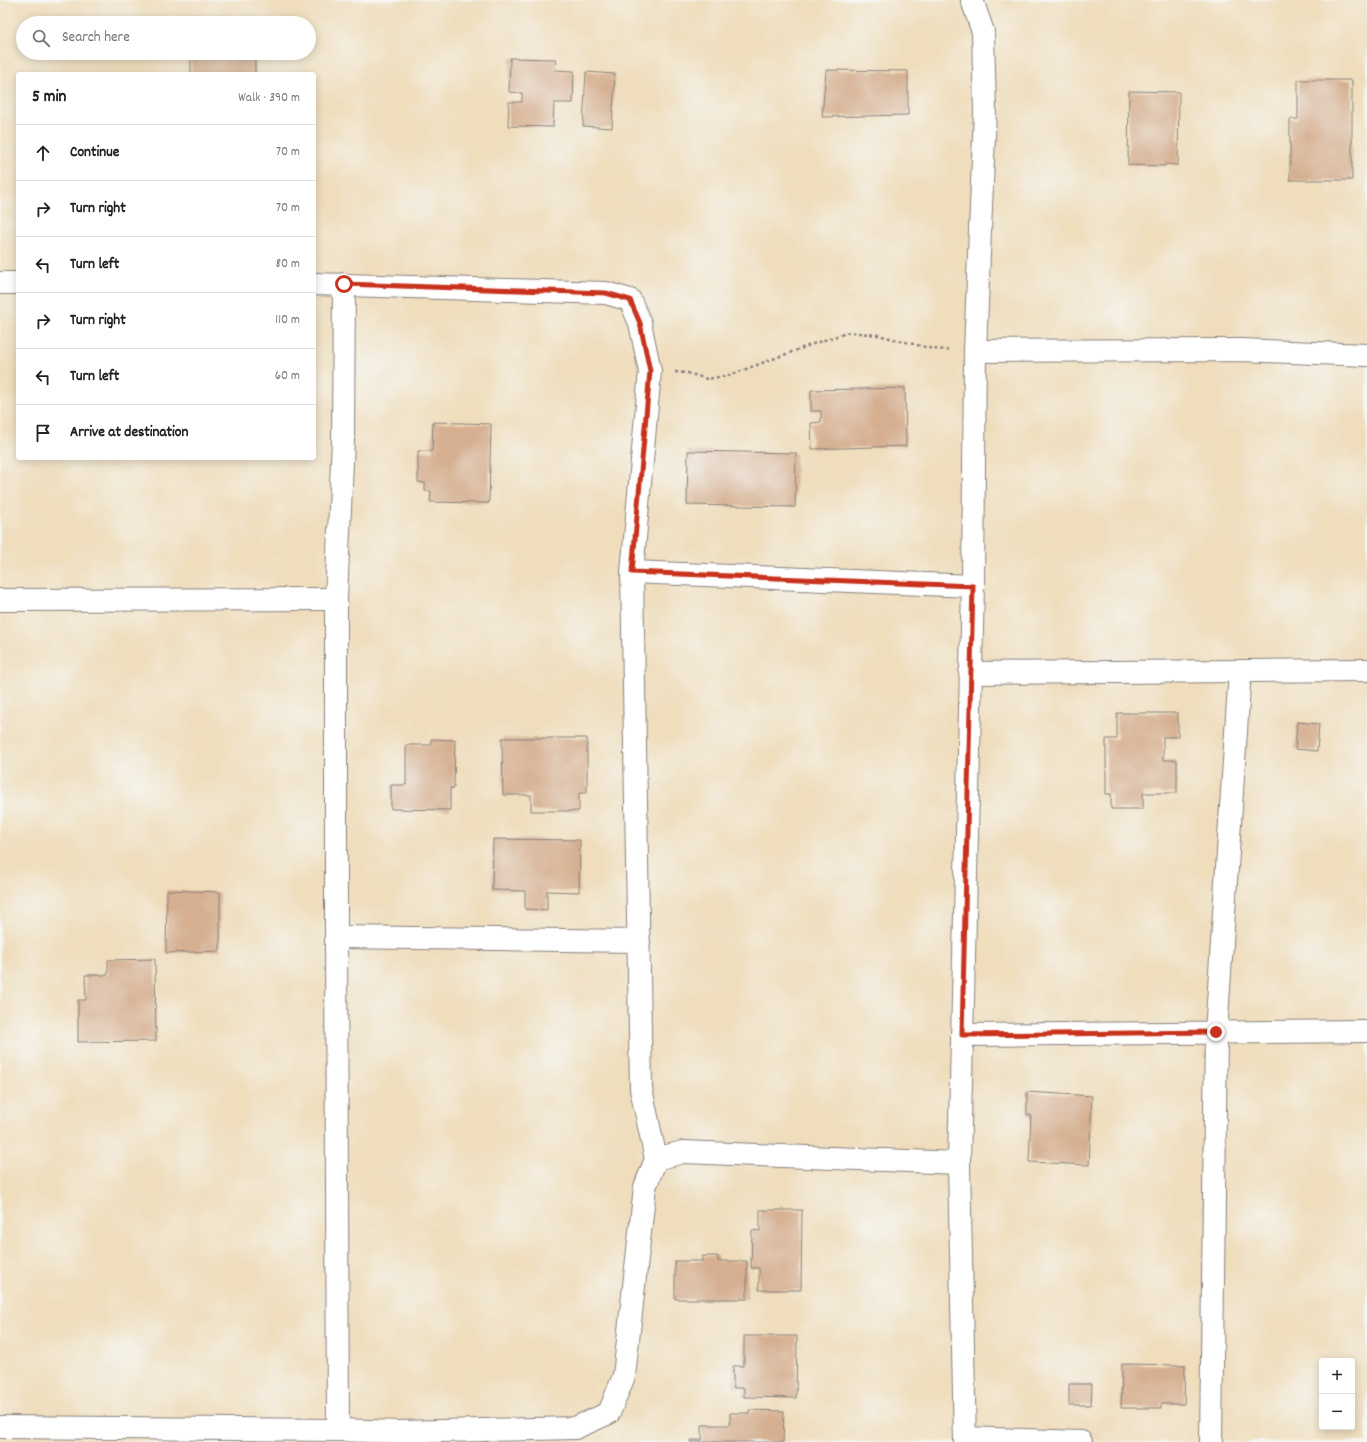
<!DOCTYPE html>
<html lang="en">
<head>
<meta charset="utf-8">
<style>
	:root { --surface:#fff; --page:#f6f6f6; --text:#202124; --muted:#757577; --line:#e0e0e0 }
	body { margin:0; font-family:Dekko,sans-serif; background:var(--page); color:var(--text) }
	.controls { position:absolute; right:12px; bottom:12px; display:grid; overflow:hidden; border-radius:4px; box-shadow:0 2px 10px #0003 }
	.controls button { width:36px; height:36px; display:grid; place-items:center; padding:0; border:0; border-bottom:1px solid var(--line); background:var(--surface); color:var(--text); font:20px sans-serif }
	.stop { position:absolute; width:12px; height:12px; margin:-9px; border:3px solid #c8321e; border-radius:50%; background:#fff }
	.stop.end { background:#c8321e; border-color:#fff; box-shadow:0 1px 4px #0008 }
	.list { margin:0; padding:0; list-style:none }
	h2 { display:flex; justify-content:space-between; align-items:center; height:52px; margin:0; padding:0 16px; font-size:17px }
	h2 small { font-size:13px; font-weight:400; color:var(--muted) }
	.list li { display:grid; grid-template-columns:26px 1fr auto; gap:12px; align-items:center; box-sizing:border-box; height:56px; padding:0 16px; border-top:1px solid var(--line) }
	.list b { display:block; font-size:15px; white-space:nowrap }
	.list em { font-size:13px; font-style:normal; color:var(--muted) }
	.icon { flex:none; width:22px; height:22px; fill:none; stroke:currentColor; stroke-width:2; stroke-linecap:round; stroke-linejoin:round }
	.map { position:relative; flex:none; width:1367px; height:1442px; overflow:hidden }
	.search { position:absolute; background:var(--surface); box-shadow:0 2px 10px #0003; left:16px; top:16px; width:300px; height:44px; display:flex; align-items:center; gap:10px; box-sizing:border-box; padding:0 14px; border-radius:22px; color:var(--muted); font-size:15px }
	.panel { position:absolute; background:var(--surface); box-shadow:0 2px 10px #0003; left:16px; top:72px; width:300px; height:388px; border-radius:4px }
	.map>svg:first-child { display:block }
	.building { fill:#d5af90 }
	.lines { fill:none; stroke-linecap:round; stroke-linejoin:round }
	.minor-casing { stroke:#88807c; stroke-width:24 }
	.path { stroke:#88807c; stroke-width:2.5; stroke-dasharray:3 3; stroke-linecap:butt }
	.minor { stroke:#fff; stroke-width:22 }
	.route { stroke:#c8321e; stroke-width:5 }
</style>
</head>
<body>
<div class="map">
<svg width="1367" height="1442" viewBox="0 0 1367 1442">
	<rect width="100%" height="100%" fill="#f6f6f2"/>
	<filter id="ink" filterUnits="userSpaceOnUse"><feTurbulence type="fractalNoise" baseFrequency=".025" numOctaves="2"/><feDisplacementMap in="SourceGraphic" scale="8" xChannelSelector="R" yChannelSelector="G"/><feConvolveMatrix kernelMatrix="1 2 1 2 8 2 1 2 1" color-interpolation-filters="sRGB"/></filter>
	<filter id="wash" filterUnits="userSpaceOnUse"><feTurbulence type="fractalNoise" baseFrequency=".012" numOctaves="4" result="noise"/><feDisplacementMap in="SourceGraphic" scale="16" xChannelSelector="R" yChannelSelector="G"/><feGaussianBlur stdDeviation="0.9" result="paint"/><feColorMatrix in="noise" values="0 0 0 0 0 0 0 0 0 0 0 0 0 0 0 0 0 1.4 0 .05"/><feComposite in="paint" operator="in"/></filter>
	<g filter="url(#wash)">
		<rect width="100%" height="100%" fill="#efddbc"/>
		<g id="blocks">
			<g class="building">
				<rect x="191" y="16" width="34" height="7"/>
				<rect x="191" y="53" width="64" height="21"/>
				<path d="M510,58L556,59L555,70L574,71L573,103H554L553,127L508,126L509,102H522V93L509,92Z"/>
				<path d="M826,70L908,71V115L822,117Z"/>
				<path d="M586,72L615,74L612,128L583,126Z"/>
				<path d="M1298,80H1352V180H1290V119H1298Z"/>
				<path d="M1129,91L1179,92L1178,165L1165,164V166L1128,165Z"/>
				<path d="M905,388L906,446L812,449L811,423L821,422V411H811V390Z"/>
				<path d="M433,422L491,424L489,503L430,502L431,491H425V483L418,482V451H432Z"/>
				<path d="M688,451L796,453L795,507L687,505Z"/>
				<path d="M1117,713H1178V737H1163V760H1177V793H1143V809H1111V794H1106V739H1117Z"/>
				<path d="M1297,722L1319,724L1317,751L1295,749Z"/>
				<path d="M502,738H587V793H579V811H531V795H503Z"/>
				<path d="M431,739L455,740L454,788H450V810L391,809V785H406V745H431Z"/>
				<path d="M493,839L580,840L579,892L547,891V910L525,909V891L492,890Z"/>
				<path d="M167,890L220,892V951L166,953Z"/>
				<path d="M155,959L156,1041L78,1042V1000H86L85,975H108V960Z"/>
				<path d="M1027,1092L1092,1096L1089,1165L1029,1162L1031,1115H1027Z"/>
				<path d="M760,1210H802L801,1290H759V1268H751L752,1230L760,1231Z"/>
				<path d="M702,1256H718V1261H747V1299H675V1261H702Z"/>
				<path d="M744,1336H797L796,1398L744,1397V1388H733V1366H744Z"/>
				<path d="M1122,1364L1185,1365L1184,1404H1161V1408H1121Z"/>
				<path d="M1069,1384H1092L1091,1405H1069Z"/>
				<path d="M749,1410L784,1411L783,1442H690V1440H702V1425H730V1413H749Z"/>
			</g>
		</g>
	</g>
	<g filter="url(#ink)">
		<use href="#blocks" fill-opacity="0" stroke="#88807c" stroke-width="1"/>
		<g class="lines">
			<g class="minor-casing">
				<g id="minor">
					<path d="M0,283H18"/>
					<path d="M314,284L606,293L630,300L640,323L650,371L632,572L641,1089L656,1159"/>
					<path d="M975,351L1241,350L1367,355"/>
					<path d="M632,572L973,586"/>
					<path d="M0,600L336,599"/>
					<path d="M970,673L1367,670"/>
					<path d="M336,937L639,941"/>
					<path d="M962,1035L1367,1031"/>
					<path d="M0,1427L338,1430L399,1432L575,1428L609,1413L624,1376L645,1187L656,1159L683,1152L959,1163"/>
					<path d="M338,1430L336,937V599L343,440L344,284"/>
					<path d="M965,1438L1081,1442"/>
					<path d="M965,1442L959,1163L973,586L975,351L985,111L983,32L972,0"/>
					<path d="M1211,1442L1216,1033L1240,671"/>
				</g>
			</g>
			<path class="path" d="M675,372L688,373L707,379L730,375L821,341L850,332L878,335L933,349L949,350"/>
			<use href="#minor" class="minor"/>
		</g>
	</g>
	<g class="lines" filter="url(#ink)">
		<path class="route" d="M344,284L606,293L630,300L640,323L650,371L632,572L973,586L962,1035L1216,1032"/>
	</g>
</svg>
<div class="controls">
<button>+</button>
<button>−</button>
</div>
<div class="stop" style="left:344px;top:284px"></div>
<div class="stop end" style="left:1216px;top:1032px"></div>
<div class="search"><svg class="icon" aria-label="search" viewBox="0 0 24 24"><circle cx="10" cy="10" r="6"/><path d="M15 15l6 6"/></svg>Search here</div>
<section class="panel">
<h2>5 min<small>Walk · 390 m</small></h2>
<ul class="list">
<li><svg class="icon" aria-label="ahead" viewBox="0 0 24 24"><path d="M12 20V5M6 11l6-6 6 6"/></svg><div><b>Continue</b></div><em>70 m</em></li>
<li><svg class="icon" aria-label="right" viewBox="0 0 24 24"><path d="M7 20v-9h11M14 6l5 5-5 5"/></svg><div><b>Turn right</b></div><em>70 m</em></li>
<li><svg class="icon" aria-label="left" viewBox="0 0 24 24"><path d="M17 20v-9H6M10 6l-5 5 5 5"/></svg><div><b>Turn left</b></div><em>80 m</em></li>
<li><svg class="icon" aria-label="right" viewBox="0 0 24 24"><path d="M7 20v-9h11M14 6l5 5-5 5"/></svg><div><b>Turn right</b></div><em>110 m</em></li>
<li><svg class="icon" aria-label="left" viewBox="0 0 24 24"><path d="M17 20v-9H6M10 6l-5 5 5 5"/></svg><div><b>Turn left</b></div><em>60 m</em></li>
<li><svg class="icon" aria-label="arrive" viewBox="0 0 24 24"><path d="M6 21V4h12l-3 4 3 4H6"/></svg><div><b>Arrive at destination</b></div></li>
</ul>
</section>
</div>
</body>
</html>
